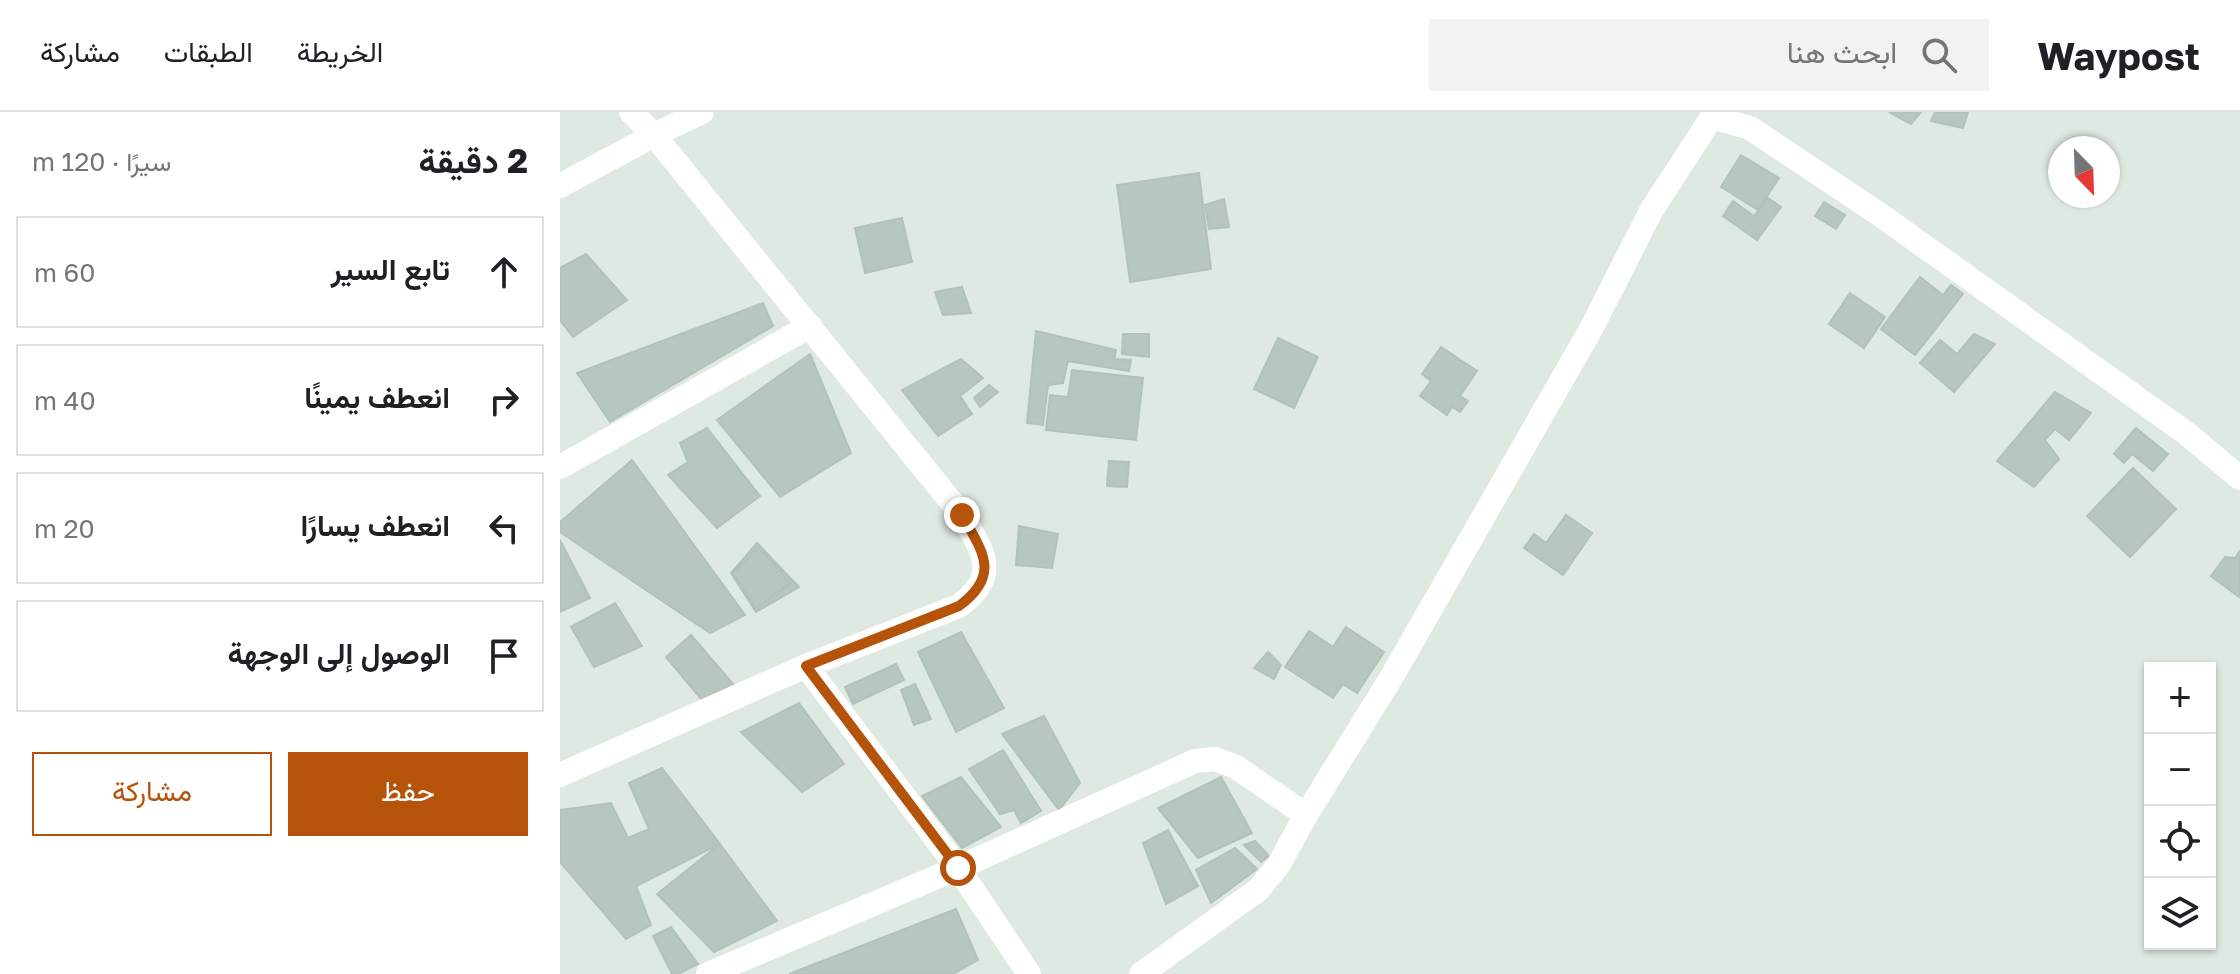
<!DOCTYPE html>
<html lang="ar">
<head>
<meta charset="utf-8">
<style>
	:root { --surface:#fff; --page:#f2f2f2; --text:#202124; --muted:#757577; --line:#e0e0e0; --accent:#b45309 }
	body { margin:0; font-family:"Golos Text",Vazirmatn,sans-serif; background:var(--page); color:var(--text); direction:rtl }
	.controls { position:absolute; right:24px; bottom:24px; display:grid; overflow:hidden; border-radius:0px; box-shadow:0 2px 6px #0004 }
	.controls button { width:72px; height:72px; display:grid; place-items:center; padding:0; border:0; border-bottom:2px solid var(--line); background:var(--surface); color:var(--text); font:40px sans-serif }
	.compass { position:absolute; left:1488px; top:24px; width:72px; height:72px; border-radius:50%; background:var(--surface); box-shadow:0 2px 6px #0004; rotate:157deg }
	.stop { position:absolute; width:24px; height:24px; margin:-18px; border:6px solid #b45309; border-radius:50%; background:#fff }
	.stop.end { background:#b45309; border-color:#fff; box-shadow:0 2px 8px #0008 }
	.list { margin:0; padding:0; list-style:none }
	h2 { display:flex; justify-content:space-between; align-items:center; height:104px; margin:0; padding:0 32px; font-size:34px }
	h2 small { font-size:26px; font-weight:400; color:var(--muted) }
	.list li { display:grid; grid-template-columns:52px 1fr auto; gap:24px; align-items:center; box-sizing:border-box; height:112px; margin:0 16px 16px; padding:0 16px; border:2px solid var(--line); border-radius:0px }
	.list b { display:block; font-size:30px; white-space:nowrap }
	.list em { font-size:26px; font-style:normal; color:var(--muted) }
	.actions { display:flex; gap:16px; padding:24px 32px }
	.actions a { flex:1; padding:18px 0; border:2px solid var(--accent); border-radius:0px; text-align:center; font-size:28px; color:var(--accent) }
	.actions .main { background:var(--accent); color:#fff }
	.icon { flex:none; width:44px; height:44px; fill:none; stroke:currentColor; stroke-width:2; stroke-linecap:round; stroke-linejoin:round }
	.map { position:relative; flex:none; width:1680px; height:862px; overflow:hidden; direction:ltr }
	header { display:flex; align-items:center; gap:48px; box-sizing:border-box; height:112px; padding:0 40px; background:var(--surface); border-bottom:2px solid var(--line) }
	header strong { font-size:38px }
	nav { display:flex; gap:44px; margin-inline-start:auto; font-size:28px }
	.search { width:560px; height:72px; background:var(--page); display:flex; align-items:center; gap:20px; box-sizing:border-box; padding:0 28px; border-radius:0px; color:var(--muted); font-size:30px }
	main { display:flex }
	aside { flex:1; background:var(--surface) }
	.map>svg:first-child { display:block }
	.building { fill:#b7c7bd; stroke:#b1c3b8; stroke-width:2 }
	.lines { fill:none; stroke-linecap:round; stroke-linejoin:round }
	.street { stroke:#fff; stroke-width:24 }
	.route { stroke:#b45309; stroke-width:10 }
</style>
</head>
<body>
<header>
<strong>Waypost</strong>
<div class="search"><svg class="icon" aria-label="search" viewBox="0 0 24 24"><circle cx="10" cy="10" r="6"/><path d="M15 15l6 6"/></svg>ابحث هنا</div>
<nav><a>الخريطة</a><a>الطبقات</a><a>مشاركة</a></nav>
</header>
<main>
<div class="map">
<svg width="1680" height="862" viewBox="0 0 1680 862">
	<rect width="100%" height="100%" fill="#dee9e2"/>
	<g class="building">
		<path d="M1329,0H1361L1351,12Z"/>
		<path d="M1375,0H1408L1403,16L1371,9Z"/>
		<path d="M1181,43L1219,66L1198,98L1161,75Z"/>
		<path d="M639,61L651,157L570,170L557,73Z"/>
		<path d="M1208,86L1221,95L1197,128L1163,104L1173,89L1194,104Z"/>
		<path d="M664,87L669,115L649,117L645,93Z"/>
		<path d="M1264,90L1285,103L1276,117L1255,104Z"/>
		<path d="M342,106L352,150L305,161L295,116Z"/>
		<path d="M26,142L67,188L13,225L0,208V156Z"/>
		<path d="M1360,165L1383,183L1391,173L1403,182L1355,243L1321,217Z"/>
		<path d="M402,175L411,201L383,203L375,180Z"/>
		<path d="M1290,181L1325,205L1304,236L1269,212Z"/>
		<path d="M203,191L213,214L50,310L17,261Z"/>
		<path d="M476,219L556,238L554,247L571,248L569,259L508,249L503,271L488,273L483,313L467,311Z"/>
		<path d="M563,222H589V245L562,242Z"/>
		<path d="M1414,222L1435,232L1394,280L1360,251L1380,228L1397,242Z"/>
		<path d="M718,226L758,245L734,296L694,277Z"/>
		<path d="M881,235L917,259L900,284L908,289L900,300L892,295L887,303L860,284L871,269L862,262Z"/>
		<path d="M250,242L291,341L220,385L157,308Z"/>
		<path d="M401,247L423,266L400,284L412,302L378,324L342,278Z"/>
		<path d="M512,258L583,266L576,328L486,318L490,283L508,285Z"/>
		<path d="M429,273L438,280L420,295L414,286Z"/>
		<path d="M1495,280L1531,301L1509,328L1495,317L1485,328L1499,347L1474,375L1437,349Z"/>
		<path d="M147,316L200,384L157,416L108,363L128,350L120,331Z"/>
		<path d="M1576,316L1608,342L1593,359L1572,342L1564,351L1554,342Z"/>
		<path d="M72,348L185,503L150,521L0,420V410Z"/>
		<path d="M549,349L569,350L567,375L547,374Z"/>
		<path d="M1573,356L1616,397L1570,445L1527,404Z"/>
		<path d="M1006,403L1032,421L1003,463L964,436L974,422L986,431Z"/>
		<path d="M459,414L498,422L492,456L456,453Z"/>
		<path d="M0,428L30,486L0,500Z"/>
		<path d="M197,431L239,475L196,500L171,461Z"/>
		<path d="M198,435L231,471L196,496L173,461Z"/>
		<path d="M1680,439V484L1679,485L1651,464L1665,445L1675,446Z"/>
		<path d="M55,491L82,534L34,555L11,515Z"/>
		<path d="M786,515L824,540L797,581L783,572L773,586L725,555L749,519L773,535Z"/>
		<path d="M401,520L444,596L396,620L358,540Z"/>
		<path d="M131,523L173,572L142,588L106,545Z"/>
		<path d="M708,540L721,553L714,567L694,556Z"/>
		<path d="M336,552L344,568L293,592L285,575Z"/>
		<path d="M355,572L371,607L354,613L341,578Z"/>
		<path d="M239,591L284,652L242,680L181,620Z"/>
		<path d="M484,604L520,671L499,698L442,622Z"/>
		<path d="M443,638L481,699L461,711L454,698L440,702L409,657Z"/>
		<path d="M102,656L160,732L76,774L91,813L66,827L0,750V698L51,691L68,726L89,717L69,671Z"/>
		<path d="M401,665L441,715L402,736L362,684Z"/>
		<path d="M661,665L692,721L638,746L598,696Z"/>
		<path d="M608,718L638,774L606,792L583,731Z"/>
		<path d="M695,729L709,744L701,750L684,733Z"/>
		<path d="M160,732L217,809L154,840L97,782Z"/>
		<path d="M675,736L697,757L651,791L636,758Z"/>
		<path d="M396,797L418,848L393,862H229Z"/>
		<path d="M111,815L138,852L118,862H112L93,824Z"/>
	</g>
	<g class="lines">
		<g class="street">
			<path d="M0,74L94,23L142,0"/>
			<path d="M0,355L250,214"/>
			<path d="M246,554L398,756L469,862"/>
			<path d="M0,663L246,554L399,494C441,463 423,440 402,403L94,23L71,0"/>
			<path d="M148,862L398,756L635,649L655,647L676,655L746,703"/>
			<path d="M581,862L698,778L719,752L746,703L831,566L1031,217L1091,99L1152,5L1190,16L1319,102L1626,321L1680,366"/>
		</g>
	</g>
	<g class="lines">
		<path class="route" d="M398,756L246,554L399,494C441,463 423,440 402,403"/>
	</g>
</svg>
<div class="controls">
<button>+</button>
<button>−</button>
<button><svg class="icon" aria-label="locate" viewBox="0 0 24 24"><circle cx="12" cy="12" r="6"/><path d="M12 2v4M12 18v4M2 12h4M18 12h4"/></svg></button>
<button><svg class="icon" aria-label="layers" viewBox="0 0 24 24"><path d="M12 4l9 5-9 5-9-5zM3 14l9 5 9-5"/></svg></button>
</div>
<svg class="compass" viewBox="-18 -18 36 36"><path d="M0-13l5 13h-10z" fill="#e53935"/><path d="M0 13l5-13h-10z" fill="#757577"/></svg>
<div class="stop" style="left:398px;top:756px"></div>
<div class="stop end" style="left:402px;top:403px"></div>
</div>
<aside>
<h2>2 دقيقة<small>سيرًا · 120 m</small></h2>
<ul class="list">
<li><svg class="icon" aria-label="ahead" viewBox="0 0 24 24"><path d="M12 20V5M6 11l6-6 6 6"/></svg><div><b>تابع السير</b></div><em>60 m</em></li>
<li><svg class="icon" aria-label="right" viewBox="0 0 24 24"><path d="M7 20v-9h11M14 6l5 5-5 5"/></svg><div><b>انعطف يمينًا</b></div><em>40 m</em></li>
<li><svg class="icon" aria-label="left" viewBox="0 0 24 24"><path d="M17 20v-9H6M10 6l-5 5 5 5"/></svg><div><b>انعطف يسارًا</b></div><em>20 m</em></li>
<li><svg class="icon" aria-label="arrive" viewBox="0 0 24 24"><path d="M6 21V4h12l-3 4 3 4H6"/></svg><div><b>الوصول إلى الوجهة</b></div></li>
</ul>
<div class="actions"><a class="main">حفظ</a><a>مشاركة</a></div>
</aside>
</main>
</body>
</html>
